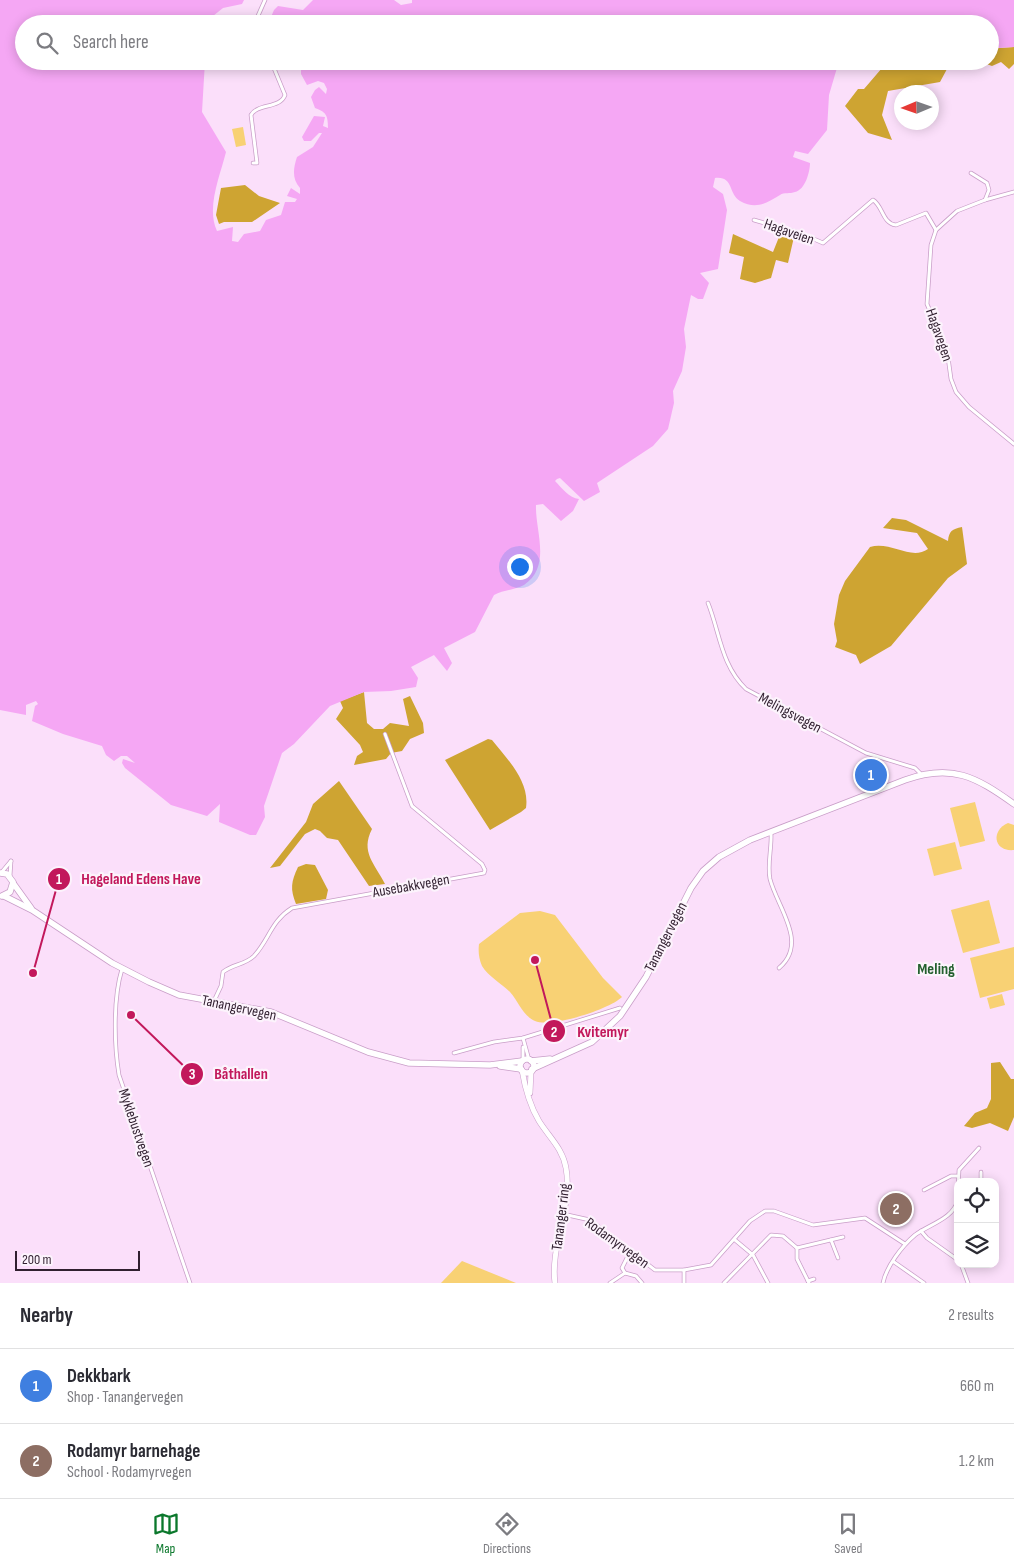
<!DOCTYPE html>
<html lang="en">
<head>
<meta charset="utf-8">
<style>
	:root { --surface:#fff; --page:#f2f2f3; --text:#2b2b33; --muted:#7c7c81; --line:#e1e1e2; --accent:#0b782c }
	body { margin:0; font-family:"Sofia Sans Condensed",sans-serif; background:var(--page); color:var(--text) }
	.controls { position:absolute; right:15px; bottom:15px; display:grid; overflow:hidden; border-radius:10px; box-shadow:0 2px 12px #0003 }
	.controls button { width:45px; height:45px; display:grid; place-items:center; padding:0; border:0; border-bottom:1px solid var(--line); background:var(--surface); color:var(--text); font:25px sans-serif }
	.compass { position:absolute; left:894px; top:85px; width:45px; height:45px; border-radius:50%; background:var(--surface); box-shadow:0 2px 12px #0003; rotate:268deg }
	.scale { position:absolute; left:15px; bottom:12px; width:125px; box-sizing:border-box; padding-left:5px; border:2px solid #301f2f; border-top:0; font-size:14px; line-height:18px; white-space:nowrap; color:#301f2f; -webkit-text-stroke:4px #fcf3fc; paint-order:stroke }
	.you { position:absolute; left:519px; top:566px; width:18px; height:18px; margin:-12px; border:4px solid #fff; border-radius:50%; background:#1a73e8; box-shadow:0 0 0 8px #1a73e833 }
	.badge { display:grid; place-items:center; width:32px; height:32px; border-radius:50%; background:var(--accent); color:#fff; font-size:16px; font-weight:700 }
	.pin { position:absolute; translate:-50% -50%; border:2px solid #fff; box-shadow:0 1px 5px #0006 }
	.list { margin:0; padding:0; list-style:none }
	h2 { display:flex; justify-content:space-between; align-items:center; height:65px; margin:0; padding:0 20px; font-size:21px }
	h2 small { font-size:16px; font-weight:400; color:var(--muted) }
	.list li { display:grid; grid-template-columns:32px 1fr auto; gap:15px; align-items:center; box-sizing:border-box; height:75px; padding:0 20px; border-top:1px solid var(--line) }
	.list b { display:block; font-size:19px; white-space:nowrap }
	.list p { margin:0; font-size:16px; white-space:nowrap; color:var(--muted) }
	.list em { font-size:16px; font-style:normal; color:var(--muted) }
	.icon { flex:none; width:28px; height:28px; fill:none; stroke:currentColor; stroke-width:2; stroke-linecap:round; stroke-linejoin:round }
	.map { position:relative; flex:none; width:1014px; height:1283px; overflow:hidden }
	.search { position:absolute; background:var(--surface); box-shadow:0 2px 12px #0003; left:15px; right:15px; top:15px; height:55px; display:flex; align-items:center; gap:12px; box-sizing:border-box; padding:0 18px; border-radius:28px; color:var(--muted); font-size:19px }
	.sheet { height:215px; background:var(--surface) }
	nav { display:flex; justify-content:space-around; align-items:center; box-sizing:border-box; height:70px; border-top:1px solid var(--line); background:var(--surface); font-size:14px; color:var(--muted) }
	nav a { display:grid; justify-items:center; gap:2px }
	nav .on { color:var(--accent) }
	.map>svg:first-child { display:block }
	.green { fill:#f8d174 }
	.forest { fill:#cea432 }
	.water { fill:#f5a7f4 }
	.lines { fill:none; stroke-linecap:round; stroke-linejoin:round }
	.minor-casing { stroke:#c99ec8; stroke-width:4.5 }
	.secondary-casing { stroke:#c99ec8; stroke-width:6 }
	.primary-casing { stroke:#c99ec8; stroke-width:7 }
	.minor { stroke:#fff; stroke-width:3 }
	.secondary { stroke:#fff; stroke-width:5 }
	.primary { stroke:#fff; stroke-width:5.5 }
	.labels { text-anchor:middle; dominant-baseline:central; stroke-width:4.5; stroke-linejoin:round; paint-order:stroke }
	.street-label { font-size:15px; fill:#301f2f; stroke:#fcf3fc }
	.neighbourhood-label { font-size:16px; font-weight:bold; fill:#24602f; stroke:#fcf3fc }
	.leader { fill:none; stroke:#c2185b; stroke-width:2 }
	.callout-dot { fill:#c2185b; stroke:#fcf3fc; stroke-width:2 }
	.mark-label { font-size:15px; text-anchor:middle; font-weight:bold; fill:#fff }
	.callout-label { font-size:16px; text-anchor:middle; font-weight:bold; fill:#c2185b; stroke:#fcf3fc; stroke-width:4.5; stroke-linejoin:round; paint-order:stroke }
</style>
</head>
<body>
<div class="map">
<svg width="1014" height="1283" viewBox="0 0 1014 1283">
	<rect width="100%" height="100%" fill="#fbdffa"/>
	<g class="green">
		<path d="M243,127L246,145L236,147L232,129Z"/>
		<path d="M975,802L985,841L960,847L950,808Z"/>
		<path d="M1008,823L1014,825V850C994,852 990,831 1008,823Z"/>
		<path d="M955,842L962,869L934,876L927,849Z"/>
		<path d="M989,900L1000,943L963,953L951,910Z"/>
		<path d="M540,911L555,915L603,978L622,997C610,1009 552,1028 535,1021C522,1015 519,1002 510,992C502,984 488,976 482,966C479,959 478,952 479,944L520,913Z"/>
		<path d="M1014,947V989L980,998L970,958Z"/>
		<path d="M1002,994L1005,1005L990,1009L987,998Z"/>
		<path d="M462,1261L516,1283H441Z"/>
	</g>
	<g class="forest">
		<path d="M990,45L998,48L1014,47V64L1009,69L1001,62L992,66L978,61H990Z"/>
		<path d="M888,61H947V69L940,82L888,91L882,115L892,140L868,133L845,106L858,89H864Z"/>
		<path d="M245,185L259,196L280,203L252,222H224L219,224L216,215L221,188Z"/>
		<path d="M781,232L794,237L788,263L776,260L771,278L755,283L740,279L744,257L729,253L733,234L773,252Z"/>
		<path d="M892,518L906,520L948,541C949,531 952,529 962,527L967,564L948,578L891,646L860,664L856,655L835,647L837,641L834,624L839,595L845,581L870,547C891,541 911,561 928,549L917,533L883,528Z"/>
		<path d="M364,692L367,723L374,729H383L390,723L409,726L403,699L410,696L423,723L424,733L410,739L402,751L391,753L386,759L354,765L357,756L363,752L360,745L336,719L343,708L340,701Z"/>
		<path d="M488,739L492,740C507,759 530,781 526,808L521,812L490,830L445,760Z"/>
		<path d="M339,781L372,829C360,852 375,864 385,884L369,886L338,840L327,838L320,831L315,829L305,834L280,866L270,868L306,822L313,804Z"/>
		<path d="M306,864L315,865L328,890L326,899L296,904C290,889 291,882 298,867Z"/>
		<path d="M1000,1062L1011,1079H1014V1117L1008,1131L990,1123L972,1128L964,1126L975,1113L987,1108L991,1099V1063Z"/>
	</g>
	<g class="water">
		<path d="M0,0H244L242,4L223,8L203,24H24V61H205L202,112L226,152C220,176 206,208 217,231L233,227L232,241L238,242L244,234L260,231L266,220L281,215L285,202H295L297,199L287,196L291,188L300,194V188C292,179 293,169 297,157L313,147L322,133H319L311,141H304L302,137L314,116L325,117L323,126L328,128C328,115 326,112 315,108L311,97L315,90L319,87L326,94L327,89L324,83L318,81L307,85L301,74V61H839L829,95L827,130L808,154L795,151L793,157L810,163C810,172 805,190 795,192C790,194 784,192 780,195C767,203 756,210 740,201C728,194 734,176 715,178L713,187L723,194L727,210L718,269L700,273L709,283L703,299H698L691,295L684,329L686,347L682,371L673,391L674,403L668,429L653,446L597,483L600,492L584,501L560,478L557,479L555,481C562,488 569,498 579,499L573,511L561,521L543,504L536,505C535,531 552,566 524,585C515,590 503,590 494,595L475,632L444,648L452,663L447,671L434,655L411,667L418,678L416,687L391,691L364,692L330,706L294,744L282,753L264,806L265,817L256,835H250L219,822L220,804L207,816L171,805L125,768L122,763L123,759L135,763L127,756H121L114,761L106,755L102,746L63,734L32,721L35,706L38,704L36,701L26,705V715L0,710Z"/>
		<path d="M313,0H394L401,5L412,3V0H1014V47L998,48L990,45V24C973,24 955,24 939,24C917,23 894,9 874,24H268L274,10L278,6L303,10Z"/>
	</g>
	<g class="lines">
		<g class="minor-casing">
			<g id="minor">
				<path d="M257,24V18L265,0"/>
				<path d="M253,163H257L251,115C258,103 280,109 285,95L271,61"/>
				<path d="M971,173L987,183L989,190L985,200L957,211L936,230L931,245L927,304L947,350L951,379L956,392L969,407L1014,444"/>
				<path d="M985,200L1014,192"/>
				<path d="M754,220L800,233L823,243L873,200C883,206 882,223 896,225L926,213L936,230"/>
				<path d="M708,603C720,633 721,665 746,689L866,753L915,768L922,775"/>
				<path d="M771,833C772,848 767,864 770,879C777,907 809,943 779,968"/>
				<path d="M1,873L11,861"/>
				<path d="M10,876L11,861"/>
				<path d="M122,969C113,998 114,1045 119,1075L190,1283"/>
				<path d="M214,1001L221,986L223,972C233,964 245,965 254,956C269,940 271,921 292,908L484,873L485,870L482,864L412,806L385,734"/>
				<path d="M523,1038L529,1060"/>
				<path d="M454,1053L494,1042L523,1038L620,1008"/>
				<path d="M523,1060V1047"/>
				<path d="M981,1172V1182"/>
				<path d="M924,1190L951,1176H957"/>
				<path d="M958,1191L959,1170L979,1148"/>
				<path d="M563,1214L590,1220L655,1270H684L711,1265L750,1221L765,1211H774L813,1225L865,1218L905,1244"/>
				<path d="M921,1231L927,1238L958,1260"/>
				<path d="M735,1240L753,1255L768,1283"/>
				<path d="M831,1240L838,1258"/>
				<path d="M630,1252L622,1268L625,1273L636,1276L642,1283"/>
				<path d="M894,1262L924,1283"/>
				<path d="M961,1264L968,1283"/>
				<path d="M684,1270V1283"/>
				<path d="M808,1281L814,1279"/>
				<path d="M610,1283L625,1273"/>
				<path d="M724,1283L771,1235L783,1236L797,1248"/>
				<path d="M809,1283L797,1259V1248L843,1237"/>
				<path d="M883,1283C886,1267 902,1246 915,1235C930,1224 953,1219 958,1200"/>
			</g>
		</g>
		<g class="secondary-casing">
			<g id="secondary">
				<path d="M522,1070C525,1088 530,1106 539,1121C549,1137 563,1149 566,1168C573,1206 550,1245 555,1283"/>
				<path d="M530,1093L531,1071"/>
			</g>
		</g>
		<g class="primary-casing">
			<g id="primary">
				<path d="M0,873L7,874L13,882L10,892L2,896"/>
				<path d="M13,883L31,908"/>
				<path d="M4,896L32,910L112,963L149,982L179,995L271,1012L368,1052L409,1063L490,1065L522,1061"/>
				<circle cx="527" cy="1066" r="7"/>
				<path d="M531,1061L550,1059"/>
				<path d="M500,1066L521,1069"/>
				<path d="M532,1069L592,1042L620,1016L646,977L691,888L703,871L719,857L750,840L905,780C952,763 976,777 1014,804"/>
			</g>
		</g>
		<use href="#minor" class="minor"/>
		<use href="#secondary" class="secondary"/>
		<use href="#primary" class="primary"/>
	</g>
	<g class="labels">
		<g class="street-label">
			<text transform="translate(789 232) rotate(19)">Hagaveien</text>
			<text transform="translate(939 335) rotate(71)">Hagavegen</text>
			<text transform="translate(790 713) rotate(28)">Melingsvegen</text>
			<text transform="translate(411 886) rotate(-10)">Ausebakkvegen</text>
			<text transform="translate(666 937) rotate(-63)">Tanangervegen</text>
			<text transform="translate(239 1008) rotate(12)">Tanangervegen</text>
			<text transform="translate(136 1128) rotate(71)">Myklebustvegen</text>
			<text transform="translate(561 1217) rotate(-83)">Tananger ring</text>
			<text transform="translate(617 1243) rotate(36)">Rodamyrvegen</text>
		</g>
		<g class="neighbourhood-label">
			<text x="936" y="969">Meling</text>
		</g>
	</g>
	<path class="leader" d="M33 973L59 879M535 960L554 1031M131 1015L192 1074"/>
	<g class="callout-dot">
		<circle cx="33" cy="973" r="5"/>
		<circle cx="535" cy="960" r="5"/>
		<circle cx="131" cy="1015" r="5"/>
		<circle cx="59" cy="879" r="12"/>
		<circle cx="554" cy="1031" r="12"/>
		<circle cx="192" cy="1074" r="12"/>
	</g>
	<g class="mark-label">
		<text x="59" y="884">1</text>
		<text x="554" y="1037">2</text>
		<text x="192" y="1079">3</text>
	</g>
	<g class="callout-label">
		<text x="141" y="884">Hageland Edens Have</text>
		<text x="603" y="1037">Kvitemyr</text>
		<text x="241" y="1079">Båthallen</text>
	</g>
</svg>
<div class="controls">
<button><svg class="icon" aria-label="locate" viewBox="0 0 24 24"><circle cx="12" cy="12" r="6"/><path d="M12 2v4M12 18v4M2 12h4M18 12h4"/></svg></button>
<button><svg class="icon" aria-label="layers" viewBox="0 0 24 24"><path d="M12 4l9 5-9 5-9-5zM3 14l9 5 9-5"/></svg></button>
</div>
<svg class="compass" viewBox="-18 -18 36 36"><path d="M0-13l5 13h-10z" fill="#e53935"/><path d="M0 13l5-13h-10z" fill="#7c7c81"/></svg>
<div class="scale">200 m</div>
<div class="you"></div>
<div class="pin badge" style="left:871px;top:775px;background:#3f7fe0">1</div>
<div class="pin badge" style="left:896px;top:1209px;background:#8d6e63">2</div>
<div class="search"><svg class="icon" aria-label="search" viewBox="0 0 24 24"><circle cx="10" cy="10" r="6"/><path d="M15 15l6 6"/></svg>Search here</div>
</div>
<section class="sheet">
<h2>Nearby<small>2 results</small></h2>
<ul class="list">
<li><span class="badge" style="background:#3f7fe0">1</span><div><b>Dekkbark</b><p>Shop · Tanangervegen</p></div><em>660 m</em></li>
<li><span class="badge" style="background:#8d6e63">2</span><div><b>Rodamyr barnehage</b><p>School · Rodamyrvegen</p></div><em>1.2 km</em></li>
</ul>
</section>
<nav>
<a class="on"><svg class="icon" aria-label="map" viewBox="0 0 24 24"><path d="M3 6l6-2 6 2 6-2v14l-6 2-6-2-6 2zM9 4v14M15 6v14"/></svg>Map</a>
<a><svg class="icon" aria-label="directions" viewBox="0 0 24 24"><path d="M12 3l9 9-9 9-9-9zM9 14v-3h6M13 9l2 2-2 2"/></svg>Directions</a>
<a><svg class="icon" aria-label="saved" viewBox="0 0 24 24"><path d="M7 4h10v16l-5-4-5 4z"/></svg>Saved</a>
</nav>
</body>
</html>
